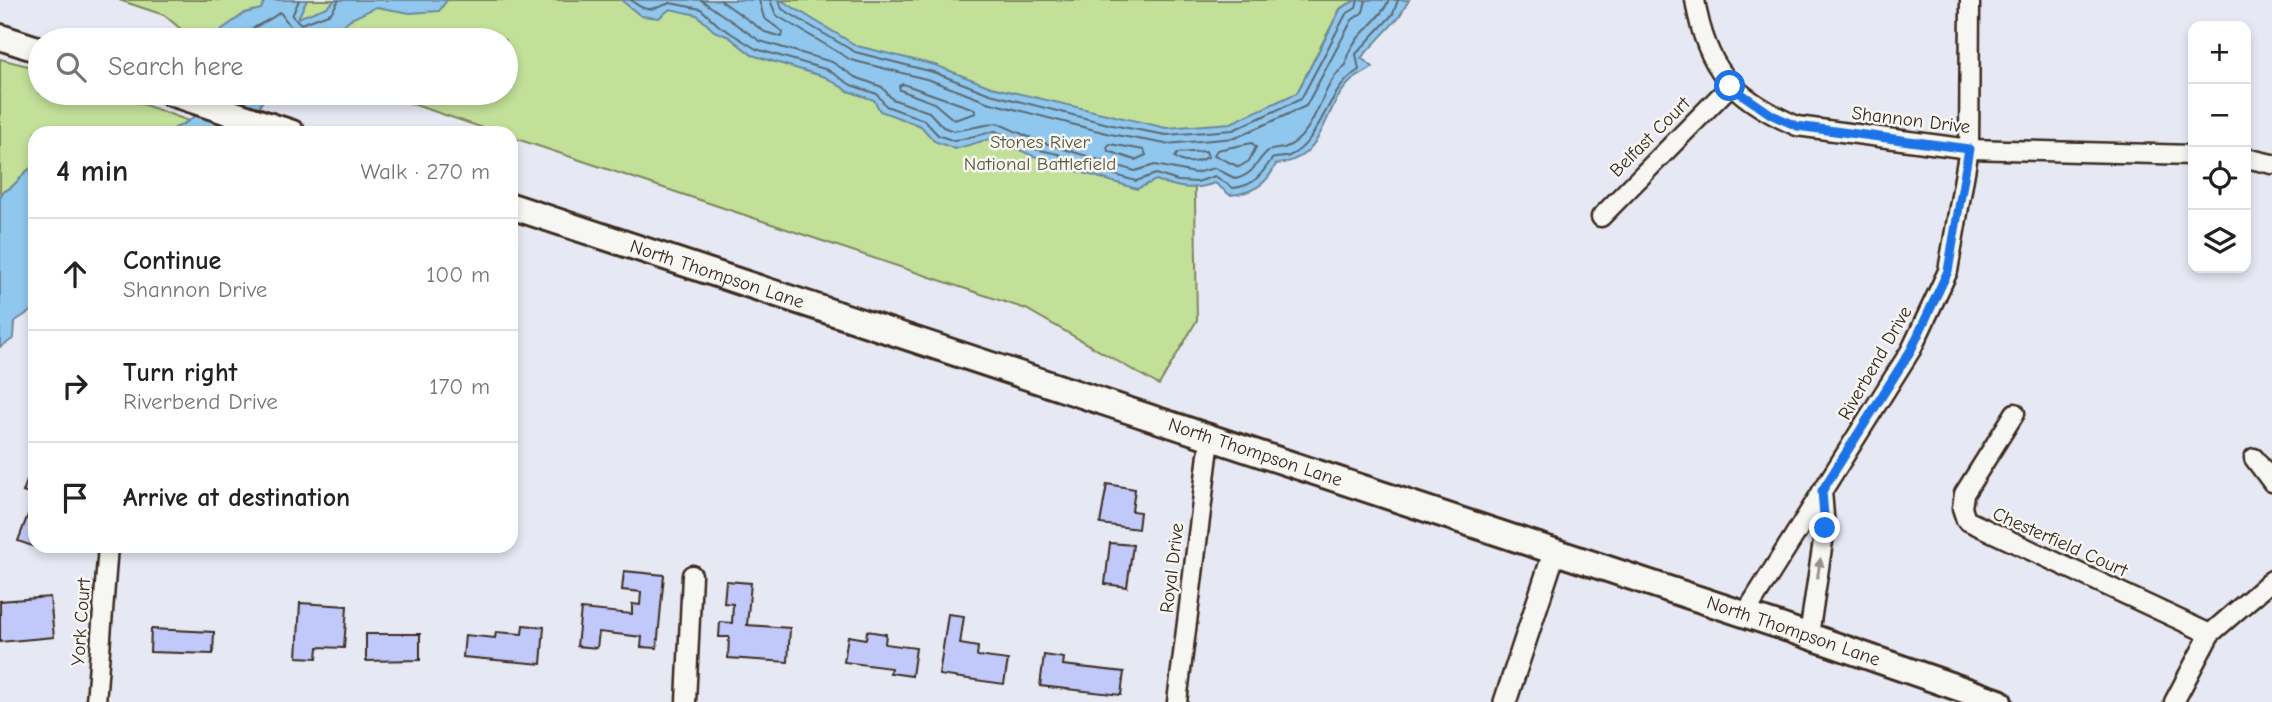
<!DOCTYPE html>
<html lang="en">
<head>
<meta charset="utf-8">
<style>
	:root { --surface:#fff; --page:#f6f6f6; --text:#222; --muted:#767676; --line:#e0e0e0 }
	body { margin:0; font-family:"Comic Neue",sans-serif; background:var(--page); color:var(--text) }
	.controls { position:absolute; right:21px; top:21px; display:grid; overflow:hidden; border-radius:14px; box-shadow:0 4px 10px #0003 }
	.controls button { width:63px; height:63px; display:grid; place-items:center; padding:0; border:0; border-bottom:2px solid var(--line); background:var(--surface); color:var(--text); font:35px sans-serif }
	.stop { position:absolute; width:21px; height:21px; margin:-16px; border:5px solid #1a73e8; border-radius:50%; background:#fff }
	.stop.end { background:#1a73e8; border-color:#fff; box-shadow:0 2px 7px #0008 }
	.list { margin:0; padding:0; list-style:none }
	h2 { display:flex; justify-content:space-between; align-items:center; height:91px; margin:0; padding:0 28px; font-size:30px }
	h2 small { font-size:23px; font-weight:400; color:var(--muted) }
	.list li { display:grid; grid-template-columns:46px 1fr auto; gap:21px; align-items:center; box-sizing:border-box; height:112px; padding:0 28px; border-top:2px solid var(--line) }
	.list b { display:block; font-size:26px; white-space:nowrap }
	.list p { margin:0; font-size:23px; white-space:nowrap; color:var(--muted) }
	.list em { font-size:23px; font-style:normal; color:var(--muted) }
	.icon { flex:none; width:38px; height:38px; fill:none; stroke:currentColor; stroke-width:2; stroke-linecap:round; stroke-linejoin:round }
	.map { position:relative; flex:none; width:2272px; height:702px; overflow:hidden }
	.search { position:absolute; background:var(--surface); box-shadow:0 4px 10px #0003; left:28px; top:28px; width:490px; height:77px; display:flex; align-items:center; gap:18px; box-sizing:border-box; padding:0 24px; border-radius:38px; color:var(--muted); font-size:26px }
	.panel { position:absolute; background:var(--surface); box-shadow:0 4px 10px #0003; left:28px; top:126px; width:490px; height:427px; border-radius:21px }
	.map>svg:first-child { display:block }
	.green { fill:#c2e098; stroke:#7e855b; stroke-width:2 }
	.water { fill:#8fc7ee; stroke:#6d889b; stroke-width:2 }
	.lines { fill:none; stroke-linecap:round; stroke-linejoin:round }
	.shore { stroke:#5d6971; stroke-width:2 }
	.building { fill:#c1c8fa; stroke:#3b2a1e; stroke-width:2 }
	.minor-casing { stroke:#3b2a1e; stroke-width:23 }
	.tertiary-casing { stroke:#3b2a1e; stroke-width:26 }
	.secondary-casing { stroke:#3b2a1e; stroke-width:30 }
	.minor { stroke:#f6f6f2; stroke-width:18 }
	.tertiary { stroke:#f6f6f2; stroke-width:21 }
	.secondary { stroke:#f6f6f2; stroke-width:24 }
	.oneway { fill:#989088 }
	.route { stroke:#1a73e8; stroke-width:9 }
	.labels { text-anchor:middle; dominant-baseline:central; stroke-width:5; stroke-linejoin:round; paint-order:stroke }
	.street-label { font-size:19px; fill:#3b2a1e; stroke:#f6f6f2 }
	.park-label { font-size:19px; fill:#5d583c; stroke:#f6f6f2 }
</style>
</head>
<body>
<div class="map">
<svg width="2272" height="702" viewBox="0 0 2272 702">
	<rect width="100%" height="100%" fill="#e6e8f4"/>
	<filter id="ink" filterUnits="userSpaceOnUse"><feTurbulence type="fractalNoise" baseFrequency=".0143" numOctaves="2"/><feDisplacementMap in="SourceGraphic" scale="14" xChannelSelector="R" yChannelSelector="G"/><feConvolveMatrix kernelMatrix="1 2 1 2 8 2 1 2 1" color-interpolation-filters="sRGB"/></filter>
	<g filter="url(#ink)">
		<g class="green">
			<path d="M119,0H1356L1340,9L1297,93L1194,141L1197,320L1159,385L1026,309L511,137V133H498L389,96L306,100L283,93H506V40H194L164,15Z"/>
			<path d="M0,59L40,69V93H112L189,121L166,133H35V166C20,172 20,185 3,192L0,198Z"/>
		</g>
		<g class="water">
			<path d="M265,0H307L298,18L327,7L335,0H447L439,11L410,13L376,7L349,20L327,40H233L221,30L245,13L261,9Z"/>
			<path d="M621,0H781L857,46L935,65L991,87L1166,128L1231,123L1297,93L1341,8L1356,0H1409L1399,17L1361,58L1373,67C1366,73 1356,76 1350,82C1321,110 1327,159 1276,164C1267,185 1252,193 1230,195L1215,183C1193,191 1178,188 1156,180L1137,189L1074,170L1056,161L1033,156L993,138L955,149L934,141L921,126L880,111L874,100L848,91L825,77L752,55L729,37L714,31L697,15L670,9L659,18L641,16Z"/>
			<path d="M218,93H268L242,133H166L189,121Z"/>
			<path d="M35,166V308L14,322L13,339L0,347V198L3,192C20,185 21,171 35,166Z"/>
		</g>
		<g class="lines">
			<g class="shore">
				<path d="M299,0L292,16L301,24L331,13L339,0"/>
				<path d="M631,0C646,14 654,9 670,3L701,9L718,25L756,49L828,70L851,85L877,94L886,106L924,120L938,135L954,141L995,131L1035,149L1058,154L1077,164L1136,181L1156,174L1178,181L1197,182L1215,176L1233,188C1254,186 1261,175 1272,159C1277,157 1284,158 1289,156C1321,143 1326,89 1359,70L1356,54L1393,14L1398,0"/>
				<path d="M701,0L760,41L832,62L855,77L882,87L892,99L929,112L943,127L954,131L997,123L1038,141L1135,171L1155,165L1195,173L1215,168L1236,179C1255,174 1255,162 1268,151C1274,149 1279,149 1284,148C1318,137 1319,84 1346,65C1346,39 1379,24 1389,0"/>
				<path d="M720,0L765,32L782,37L783,32L764,18L759,0"/>
				<path d="M770,0L776,15L851,60L930,80L987,102L1110,134L1166,144L1235,138L1306,106L1352,20L1363,12L1366,0"/>
				<path d="M779,0L782,9L855,52L933,72L990,94L1112,125L1166,135L1233,130L1301,99L1346,14L1356,8L1358,0"/>
				<path d="M246,40V34C256,24 269,22 280,12L293,30H314V40"/>
				<path d="M903,84L974,109L976,113L954,120L934,103L900,90L899,86Z"/>
				<path d="M1252,143L1256,147L1249,161L1239,167L1214,155L1217,150Z"/>
				<path d="M1110,144L1144,150L1146,155L1135,160L1108,151L1107,147Z"/>
				<path d="M1206,151L1208,157C1197,162 1185,166 1175,157L1178,153Z"/>
			</g>
		</g>
		<g class="building">
			<path d="M29,475L35,477V546H48L46,551L18,541L35,496L23,492Z"/>
			<path d="M1107,484L1135,489L1132,511L1140,512L1138,529L1100,524Z"/>
			<path d="M1110,543L1133,545L1127,587L1105,584Z"/>
			<path d="M624,571L664,575L657,648L641,647L642,637L599,632L597,648L577,646L581,609L632,614V604L640,605L641,592L622,590Z"/>
			<path d="M726,581L751,583L747,625L790,628L788,662L728,658L729,637H719L720,622L732,623L733,604L724,603Z"/>
			<path d="M50,597L54,637L0,642V601Z"/>
			<path d="M300,603L347,606L344,648L318,647L317,658L297,657Z"/>
			<path d="M948,614L964,616L960,644L978,647L977,656L1008,660L1004,684L939,675Z"/>
			<path d="M523,625L544,627L541,664L463,657L465,635L495,638L496,632L522,634Z"/>
			<path d="M151,629L214,632L213,654L150,652Z"/>
			<path d="M867,631L886,634L885,644L916,648L912,676L890,673L891,668L844,662L848,636L866,639Z"/>
			<path d="M366,634H420V660L366,661Z"/>
			<path d="M1044,655L1064,658L1063,665L1124,672L1121,695L1040,686Z"/>
		</g>
		<g class="lines">
			<g class="minor-casing">
				<g id="minor">
					<path d="M1695,0C1706,69 1733,98 1797,126L1969,149L2193,155"/>
					<path d="M2246,158L2272,164"/>
					<path d="M1601,217L1730,86"/>
					<path d="M2015,413L1964,494L1962,508L1966,520L2210,634"/>
					<path d="M2254,458L2272,482"/>
					<path d="M1745,614L1911,350L1948,271L1969,149L1970,0"/>
					<path d="M1809,635L1825,528L1822,491"/>
					<path d="M96,702L108,546"/>
					<path d="M686,702L692,575"/>
					<path d="M1177,702L1210,439"/>
					<path d="M2174,702L2210,634L2272,580"/>
				</g>
			</g>
			<g class="tertiary-casing">
				<path id="tertiary" d="M1505,702L1554,553"/>
			</g>
			<g class="secondary-casing">
				<g id="secondary">
					<path d="M0,37L40,50"/>
					<path d="M171,93L292,133"/>
					<path id="s1" d="M511,206L1780,626L1999,702"/>
				</g>
			</g>
			<use href="#minor" class="minor"/>
			<use href="#tertiary" class="tertiary"/>
			<use href="#secondary" class="secondary"/>
		</g>
		<defs><path id="oneway-solid" d="M-6-.8H1V-3.2L6.5 0L1 3.2V.8H-6Z" transform="scale(1.75)"/></defs>
		<use class="oneway" href="#oneway-solid" transform="translate(1819 568) rotate(-81)"/>
	</g>
	<g class="lines" filter="url(#ink)">
		<path class="route" d="M1730,86L1772,115L1797,126L1969,149L1948,271L1911,350L1822,491L1825,528"/>
	</g>
	<g class="labels">
		<g class="street-label">
			<text transform="translate(1911 120) rotate(7)">Shannon Drive</text>
			<text transform="translate(1650 137) rotate(-45)">Belfast Court</text>
			<text stroke="none"><textPath href="#s1" startOffset="217">North Thompson Lane</textPath></text>
			<text transform="translate(1875 363) rotate(-60)">Riverbend Drive</text>
			<text stroke="none"><textPath href="#s1" startOffset="784">North Thompson Lane</textPath></text>
			<text transform="translate(2060 542) rotate(24)">Chesterfield Court</text>
			<text transform="translate(1172 568) rotate(-83)">Royal Drive</text>
			<text transform="translate(81 622) rotate(-86)">York Court</text>
			<text stroke="none"><textPath href="#s1" startOffset="1351">North Thompson Lane</textPath></text>
		</g>
		<g class="park-label">
			<text x="1040" y="142">Stones River<tspan x="1040" dy="22">National Battlefield</tspan></text>
		</g>
	</g>
</svg>
<div class="controls">
<button>+</button>
<button>−</button>
<button><svg class="icon" aria-label="locate" viewBox="0 0 24 24"><circle cx="12" cy="12" r="6"/><path d="M12 2v4M12 18v4M2 12h4M18 12h4"/></svg></button>
<button><svg class="icon" aria-label="layers" viewBox="0 0 24 24"><path d="M12 4l9 5-9 5-9-5zM3 14l9 5 9-5"/></svg></button>
</div>
<div class="stop" style="left:1730px;top:86px"></div>
<div class="stop end" style="left:1825px;top:528px"></div>
<div class="search"><svg class="icon" aria-label="search" viewBox="0 0 24 24"><circle cx="10" cy="10" r="6"/><path d="M15 15l6 6"/></svg>Search here</div>
<section class="panel">
<h2>4 min<small>Walk · 270 m</small></h2>
<ul class="list">
<li><svg class="icon" aria-label="ahead" viewBox="0 0 24 24"><path d="M12 20V5M6 11l6-6 6 6"/></svg><div><b>Continue</b><p>Shannon Drive</p></div><em>100 m</em></li>
<li><svg class="icon" aria-label="right" viewBox="0 0 24 24"><path d="M7 20v-9h11M14 6l5 5-5 5"/></svg><div><b>Turn right</b><p>Riverbend Drive</p></div><em>170 m</em></li>
<li><svg class="icon" aria-label="arrive" viewBox="0 0 24 24"><path d="M6 21V4h12l-3 4 3 4H6"/></svg><div><b>Arrive at destination</b></div></li>
</ul>
</section>
</div>
</body>
</html>
